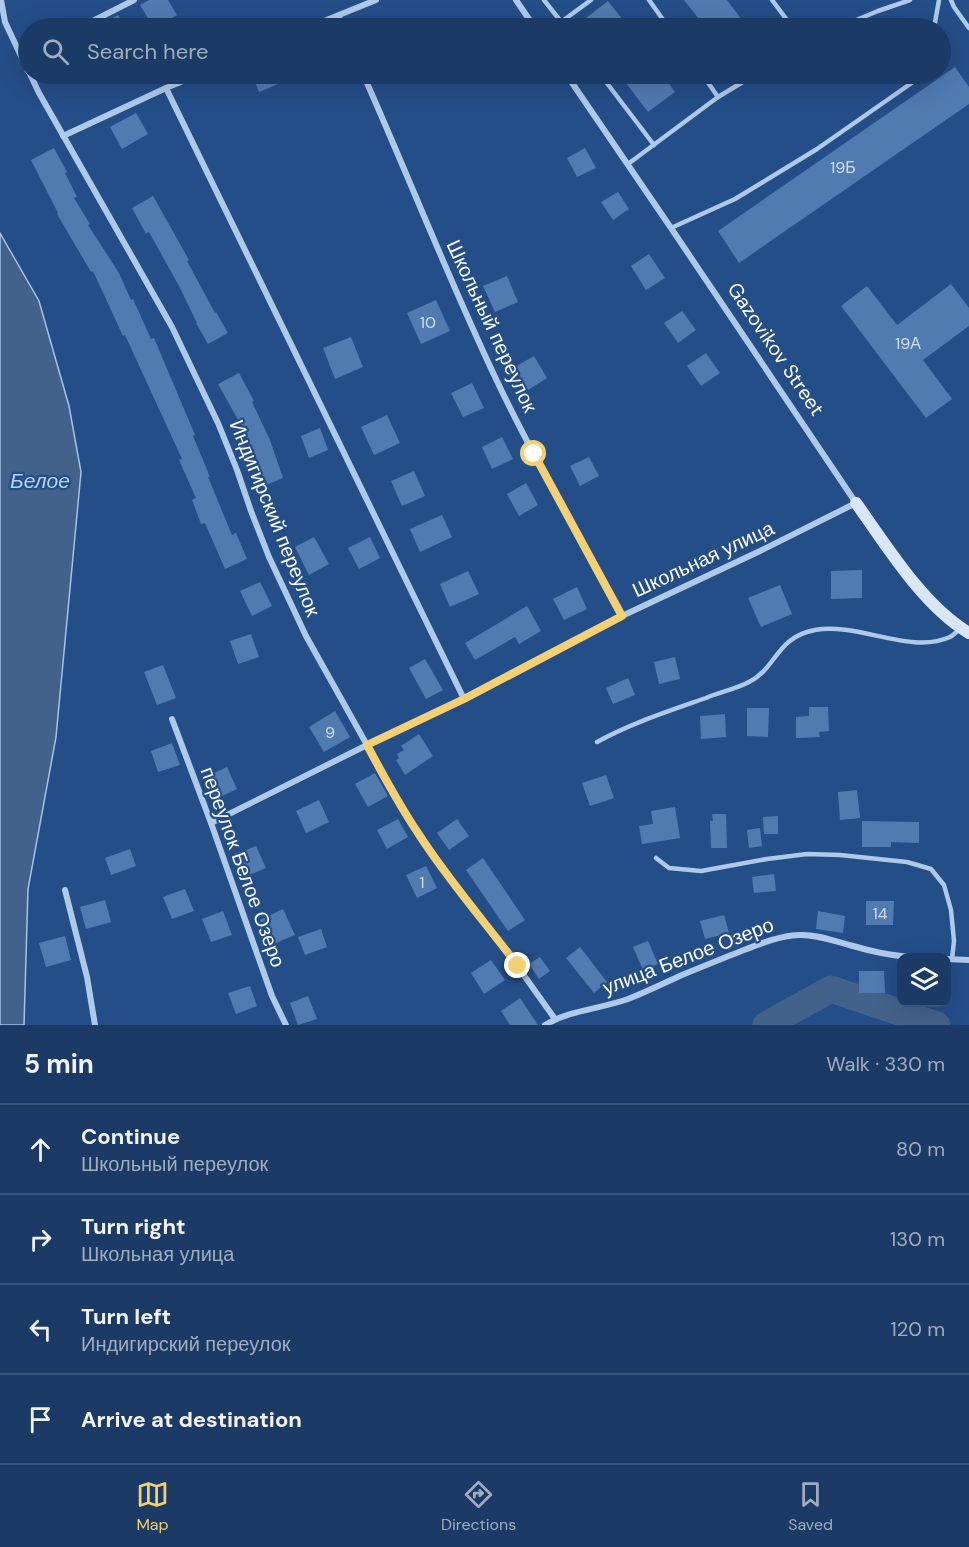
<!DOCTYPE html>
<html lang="en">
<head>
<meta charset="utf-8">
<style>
	:root { --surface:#1b3a66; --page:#24416c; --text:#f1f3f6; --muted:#a0adbf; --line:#39547a; --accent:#f4d073 }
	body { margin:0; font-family:"DM Sans",sans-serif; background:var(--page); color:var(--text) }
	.controls { position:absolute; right:18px; bottom:18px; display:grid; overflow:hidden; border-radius:12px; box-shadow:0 6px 24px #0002 }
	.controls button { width:54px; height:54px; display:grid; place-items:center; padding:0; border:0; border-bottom:2px solid var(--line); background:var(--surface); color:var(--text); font:30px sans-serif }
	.stop { position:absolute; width:18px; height:18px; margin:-14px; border:4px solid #f4d073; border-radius:50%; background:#fff }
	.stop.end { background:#f4d073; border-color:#fff; box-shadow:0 2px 6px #0008 }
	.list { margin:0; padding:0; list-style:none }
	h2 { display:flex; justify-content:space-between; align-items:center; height:78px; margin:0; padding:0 24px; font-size:26px }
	h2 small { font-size:20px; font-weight:400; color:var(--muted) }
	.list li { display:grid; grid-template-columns:39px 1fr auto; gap:18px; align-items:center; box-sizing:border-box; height:90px; padding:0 24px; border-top:2px solid var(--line) }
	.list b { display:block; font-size:22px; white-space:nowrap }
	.list p { margin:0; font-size:20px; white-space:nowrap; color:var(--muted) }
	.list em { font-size:20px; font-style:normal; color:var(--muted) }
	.icon { flex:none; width:33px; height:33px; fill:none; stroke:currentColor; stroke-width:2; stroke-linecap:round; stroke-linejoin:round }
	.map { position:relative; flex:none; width:969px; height:1025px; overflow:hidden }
	.search { position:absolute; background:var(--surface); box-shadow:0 6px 24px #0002; left:18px; right:18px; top:18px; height:66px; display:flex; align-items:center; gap:15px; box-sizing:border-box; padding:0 21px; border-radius:33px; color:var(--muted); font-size:22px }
	.sheet { height:438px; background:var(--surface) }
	nav { display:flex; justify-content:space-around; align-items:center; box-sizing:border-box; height:84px; border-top:2px solid var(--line); background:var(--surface); font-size:16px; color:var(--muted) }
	nav a { display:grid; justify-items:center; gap:3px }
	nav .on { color:var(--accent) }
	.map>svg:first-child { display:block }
	.water { fill:#43628b; stroke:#a3c3ea; stroke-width:1.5 }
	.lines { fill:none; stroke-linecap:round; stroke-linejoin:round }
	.river { stroke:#43628b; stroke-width:27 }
	.building { fill:#507bb1 }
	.lane { stroke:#afc9e9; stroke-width:4.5 }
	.street { stroke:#afc9e9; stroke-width:6 }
	.secondary { stroke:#dae6f8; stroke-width:12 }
	.route { stroke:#f4d073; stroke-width:8 }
	.labels { text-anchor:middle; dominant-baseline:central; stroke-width:4.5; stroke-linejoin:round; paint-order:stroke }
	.number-label { font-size:16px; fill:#d3deec }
	.street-label { font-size:20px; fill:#fff; stroke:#244e88 }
	.water-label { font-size:21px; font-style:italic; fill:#bbd3f0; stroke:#244e88 }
</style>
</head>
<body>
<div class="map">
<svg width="969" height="1025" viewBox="0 0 969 1025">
	<rect width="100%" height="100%" fill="#244e88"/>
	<path class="water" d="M0,233L39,301L69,406L81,472L56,737L28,889L24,1025H0Z"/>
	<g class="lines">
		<path class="river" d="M766,1025L831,989L937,1025"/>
	</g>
	<g class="building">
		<path d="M149,0H168L177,15L154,28L140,5Z"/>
		<path d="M684,0H727L748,28H706Z"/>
		<path d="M608,1L629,28H586L581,22Z"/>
		<path d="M118,15L126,28H94Z"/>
		<path d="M955,67L969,87V104L739,263L718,231Z"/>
		<path d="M252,74H302L259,92Z"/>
		<path d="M619,74H662L675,92L648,112Z"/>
		<path d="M136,113L148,134L122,149L110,127Z"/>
		<path d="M54,148L67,172L65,173L77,197L74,198L90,224L88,225L119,273L131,300L133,299L151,339L154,338L195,435L193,436L210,477H208L232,535L236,533L247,559L225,569L205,523L201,524L192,500L196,498L179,460L182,459L125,335L123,336L93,271L91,272L57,214L58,213L31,160Z"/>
		<path d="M585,148L596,168L577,177L567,158Z"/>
		<path d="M618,192L629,209L613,220L601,202Z"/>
		<path d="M153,196L189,260L187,261L215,313L216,312L228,333L208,344L196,323H197L179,286L149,232L146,234L132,208Z"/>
		<path d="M649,254L665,278L646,290L631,266Z"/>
		<path d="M507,276L518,302L495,312L483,286Z"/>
		<path d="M951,284L969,308V326L923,360L952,399L926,418L841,306L867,286L897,325Z"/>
		<path d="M436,300L450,331L421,344L407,313Z"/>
		<path d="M682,311L696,330L678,343L664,323Z"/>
		<path d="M351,337L363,367L335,379L323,348Z"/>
		<path d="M706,353L720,373L701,386L687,366Z"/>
		<path d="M534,356L547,378L528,390L515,367Z"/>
		<path d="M239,373L254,401L252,402L270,440L283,478L264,486L255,462L257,461L241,425L218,384Z"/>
		<path d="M472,383L484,408L463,417L451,393Z"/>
		<path d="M387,415L400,443L374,455L361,427Z"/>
		<path d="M320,428L328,450L309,458L301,436Z"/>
		<path d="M502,437L513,459L492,469L482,447Z"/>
		<path d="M589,457L599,476L580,486L570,466Z"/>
		<path d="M414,471L425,496L402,506L391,481Z"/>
		<path d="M526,483L538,505L519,516L507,494Z"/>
		<path d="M442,515L452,537L420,552L410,529Z"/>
		<path d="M314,537L329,564L309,575L295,547Z"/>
		<path d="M370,537L380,558L359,569L348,548Z"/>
		<path d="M862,570V598L831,599V571Z"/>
		<path d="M468,571L479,594L450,607L440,584Z"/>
		<path d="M260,582L272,606L252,616L240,591Z"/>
		<path d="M780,585L792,614L761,627L748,598Z"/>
		<path d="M577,587L587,609L564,620L553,599Z"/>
		<path d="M527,606L541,631L519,644L515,637L475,660L465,643Z"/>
		<path d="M251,634L259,657L238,664L230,641Z"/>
		<path d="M675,657L680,679L659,684L654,662Z"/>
		<path d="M425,659L443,690L426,699L409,668Z"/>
		<path d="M163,665L176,698L157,705L144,672Z"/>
		<path d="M628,678L635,695L613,704L606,688Z"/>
		<path d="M809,707H828L829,731L819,732L820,737L796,738V717L809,716Z"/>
		<path d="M747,708H769L768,737L747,736Z"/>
		<path d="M335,711L350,737L324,752L309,727Z"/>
		<path d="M725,714L726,737L701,739L700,716Z"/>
		<path d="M419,734L433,756L405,775L396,760L399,758L397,754L404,750L401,746Z"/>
		<path d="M172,743L180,765L158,772L151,751Z"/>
		<path d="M227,767L237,789L216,799L205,777Z"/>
		<path d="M375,773L388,796L368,807L355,784Z"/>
		<path d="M606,775L614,798L590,806L582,783Z"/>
		<path d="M857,790L860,818L840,820L838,792Z"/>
		<path d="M319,800L329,822L306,833L296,811Z"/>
		<path d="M675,807L680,838L642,844L639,826L653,824L651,811Z"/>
		<path d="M712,814H726L727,848H711L710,821H713Z"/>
		<path d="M778,816V834H764L763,817Z"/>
		<path d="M398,819L408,837L387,849L377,830Z"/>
		<path d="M457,819L469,836L449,850L437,833Z"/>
		<path d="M862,821L919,822V843L891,842V847H862Z"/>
		<path d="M760,828L762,846L749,848L747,830Z"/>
		<path d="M256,846L266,868L245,877L235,855Z"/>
		<path d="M130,849L136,866L111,875L105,858Z"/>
		<path d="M483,858L525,920L508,931L466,870Z"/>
		<path d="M426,866L437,888L417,898L406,875Z"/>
		<path d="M774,874L776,891L754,893L752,877Z"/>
		<path d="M185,889L194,911L172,919L163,897Z"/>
		<path d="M105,900L111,922L86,929L80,907Z"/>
		<path d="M866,901H894L893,925H866Z"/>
		<path d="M283,909L295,935L271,945L260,920Z"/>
		<path d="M223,911L232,935L211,942L202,919Z"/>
		<path d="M818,911L845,916L843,933L816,929Z"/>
		<path d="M724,915L729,933L705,939L700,921Z"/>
		<path d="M321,929L327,947L305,955L298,937Z"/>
		<path d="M65,936L71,960L46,967L39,943Z"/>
		<path d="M648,941L658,964L643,970L633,947Z"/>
		<path d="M580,947L607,982L594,993L566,958Z"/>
		<path d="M540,957L550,971L539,979L529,964Z"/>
		<path d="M491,960L505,980L484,994L471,973Z"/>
		<path d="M859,971H884L885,993H859Z"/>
		<path d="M250,986L257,1006L236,1014L228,993Z"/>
		<path d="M308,996L317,1019L298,1025L290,1003Z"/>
		<path d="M520,998L538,1025H510L501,1011Z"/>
	</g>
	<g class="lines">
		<g class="lane">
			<path d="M544,0L566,28"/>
			<path d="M649,0L669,28"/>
			<path d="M772,0L793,28"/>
			<path d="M951,0L954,7L969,28"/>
			<path d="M561,22L591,0"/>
			<path d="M837,28L878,11L910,0"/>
			<path d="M934,28L939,0"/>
			<path d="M600,74L654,145"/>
			<path d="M702,74L718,97"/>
			<path d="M628,164L718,97L756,74"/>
			<path d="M671,228L735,199L817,149L913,82L920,74"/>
			<path d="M597,742C632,723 669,711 706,698C720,692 736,689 749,682C777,668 776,637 815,630C858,622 910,655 950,637C954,635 957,631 961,628"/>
			<path d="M656,858L669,868L701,871L767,859L807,854L840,855L907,862L931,869L944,885L951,910L954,941L952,959"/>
		</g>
		<g class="street">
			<path d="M1,0L5,22L28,71"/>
			<path d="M516,0L535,28"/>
			<path d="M338,16L344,28"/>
			<path d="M79,28L134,0"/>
			<path d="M307,28L376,0"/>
			<path d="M30,74L39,93L172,327L218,423L237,470L251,511L269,557L306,636L367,745L384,778L418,834L445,872L518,967L555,1019"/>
			<path d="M363,74C408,175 448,278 496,379C534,460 580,537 622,616"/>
			<path d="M166,88L464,699"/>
			<path d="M63,136L166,88L200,74"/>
			<path d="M172,719L211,823L272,996L286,1025"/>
			<path d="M211,823L367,745L464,699L622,616L760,551L856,503L671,228L566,74"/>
			<path d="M65,890L87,977L95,1025"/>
			<path d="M946,959L969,960"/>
			<path d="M545,1025C570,1010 600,1009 628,999C646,992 664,983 682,975C699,968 716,961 734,954C755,946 776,936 799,935C817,934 836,942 853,946C874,952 895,957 917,957"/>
		</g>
		<path class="secondary" d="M856,503C887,546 923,606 969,633"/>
	</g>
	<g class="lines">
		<path class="route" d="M518,966C485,922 448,880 418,833C399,805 383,775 367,745L464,699L622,616L534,454"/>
	</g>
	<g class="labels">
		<g class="number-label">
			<text x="843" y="167">19Б</text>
			<text x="428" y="322">10</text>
			<text x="908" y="343">19А</text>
			<text x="330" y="732">9</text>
			<text x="422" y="882">1</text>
			<text x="880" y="913">14</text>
		</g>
		<g class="street-label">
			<text transform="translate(492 326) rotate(65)">Школьный переулок</text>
			<text transform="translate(776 349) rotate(56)">Gazovikov Street</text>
			<text transform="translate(275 518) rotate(68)">Индигирский переулок</text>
			<text transform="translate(703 559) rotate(-25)">Школьная улица</text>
			<text transform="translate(243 867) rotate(70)">переулок Белое Озеро</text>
			<text transform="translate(688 956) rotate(-21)">улица Белое Озеро</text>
		</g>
		<g class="water-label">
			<text x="40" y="481">Белое</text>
		</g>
	</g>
</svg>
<div class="controls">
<button><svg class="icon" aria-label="layers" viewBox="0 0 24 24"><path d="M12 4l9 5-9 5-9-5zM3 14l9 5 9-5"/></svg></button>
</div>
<div class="stop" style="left:534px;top:454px"></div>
<div class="stop end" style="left:518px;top:966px"></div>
<div class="search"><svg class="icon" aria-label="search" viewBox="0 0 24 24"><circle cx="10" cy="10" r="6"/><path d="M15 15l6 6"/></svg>Search here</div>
</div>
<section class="sheet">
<h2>5 min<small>Walk · 330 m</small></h2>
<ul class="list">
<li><svg class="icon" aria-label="ahead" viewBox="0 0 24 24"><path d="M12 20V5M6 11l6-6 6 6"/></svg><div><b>Continue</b><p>Школьный переулок</p></div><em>80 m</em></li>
<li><svg class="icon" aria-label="right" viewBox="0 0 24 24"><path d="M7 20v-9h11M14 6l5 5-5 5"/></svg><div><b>Turn right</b><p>Школьная улица</p></div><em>130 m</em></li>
<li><svg class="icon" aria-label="left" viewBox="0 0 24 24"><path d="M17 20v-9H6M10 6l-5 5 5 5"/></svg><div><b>Turn left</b><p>Индигирский переулок</p></div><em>120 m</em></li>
<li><svg class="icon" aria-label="arrive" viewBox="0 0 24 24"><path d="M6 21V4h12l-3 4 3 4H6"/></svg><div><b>Arrive at destination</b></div></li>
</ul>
</section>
<nav>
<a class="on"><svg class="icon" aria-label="map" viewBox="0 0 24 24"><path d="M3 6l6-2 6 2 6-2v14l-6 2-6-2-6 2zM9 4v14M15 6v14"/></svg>Map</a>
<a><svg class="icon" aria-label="directions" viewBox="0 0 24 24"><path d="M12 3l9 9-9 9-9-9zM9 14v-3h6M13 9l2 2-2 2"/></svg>Directions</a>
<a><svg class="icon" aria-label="saved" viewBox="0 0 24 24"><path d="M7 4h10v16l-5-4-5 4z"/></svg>Saved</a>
</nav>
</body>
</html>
